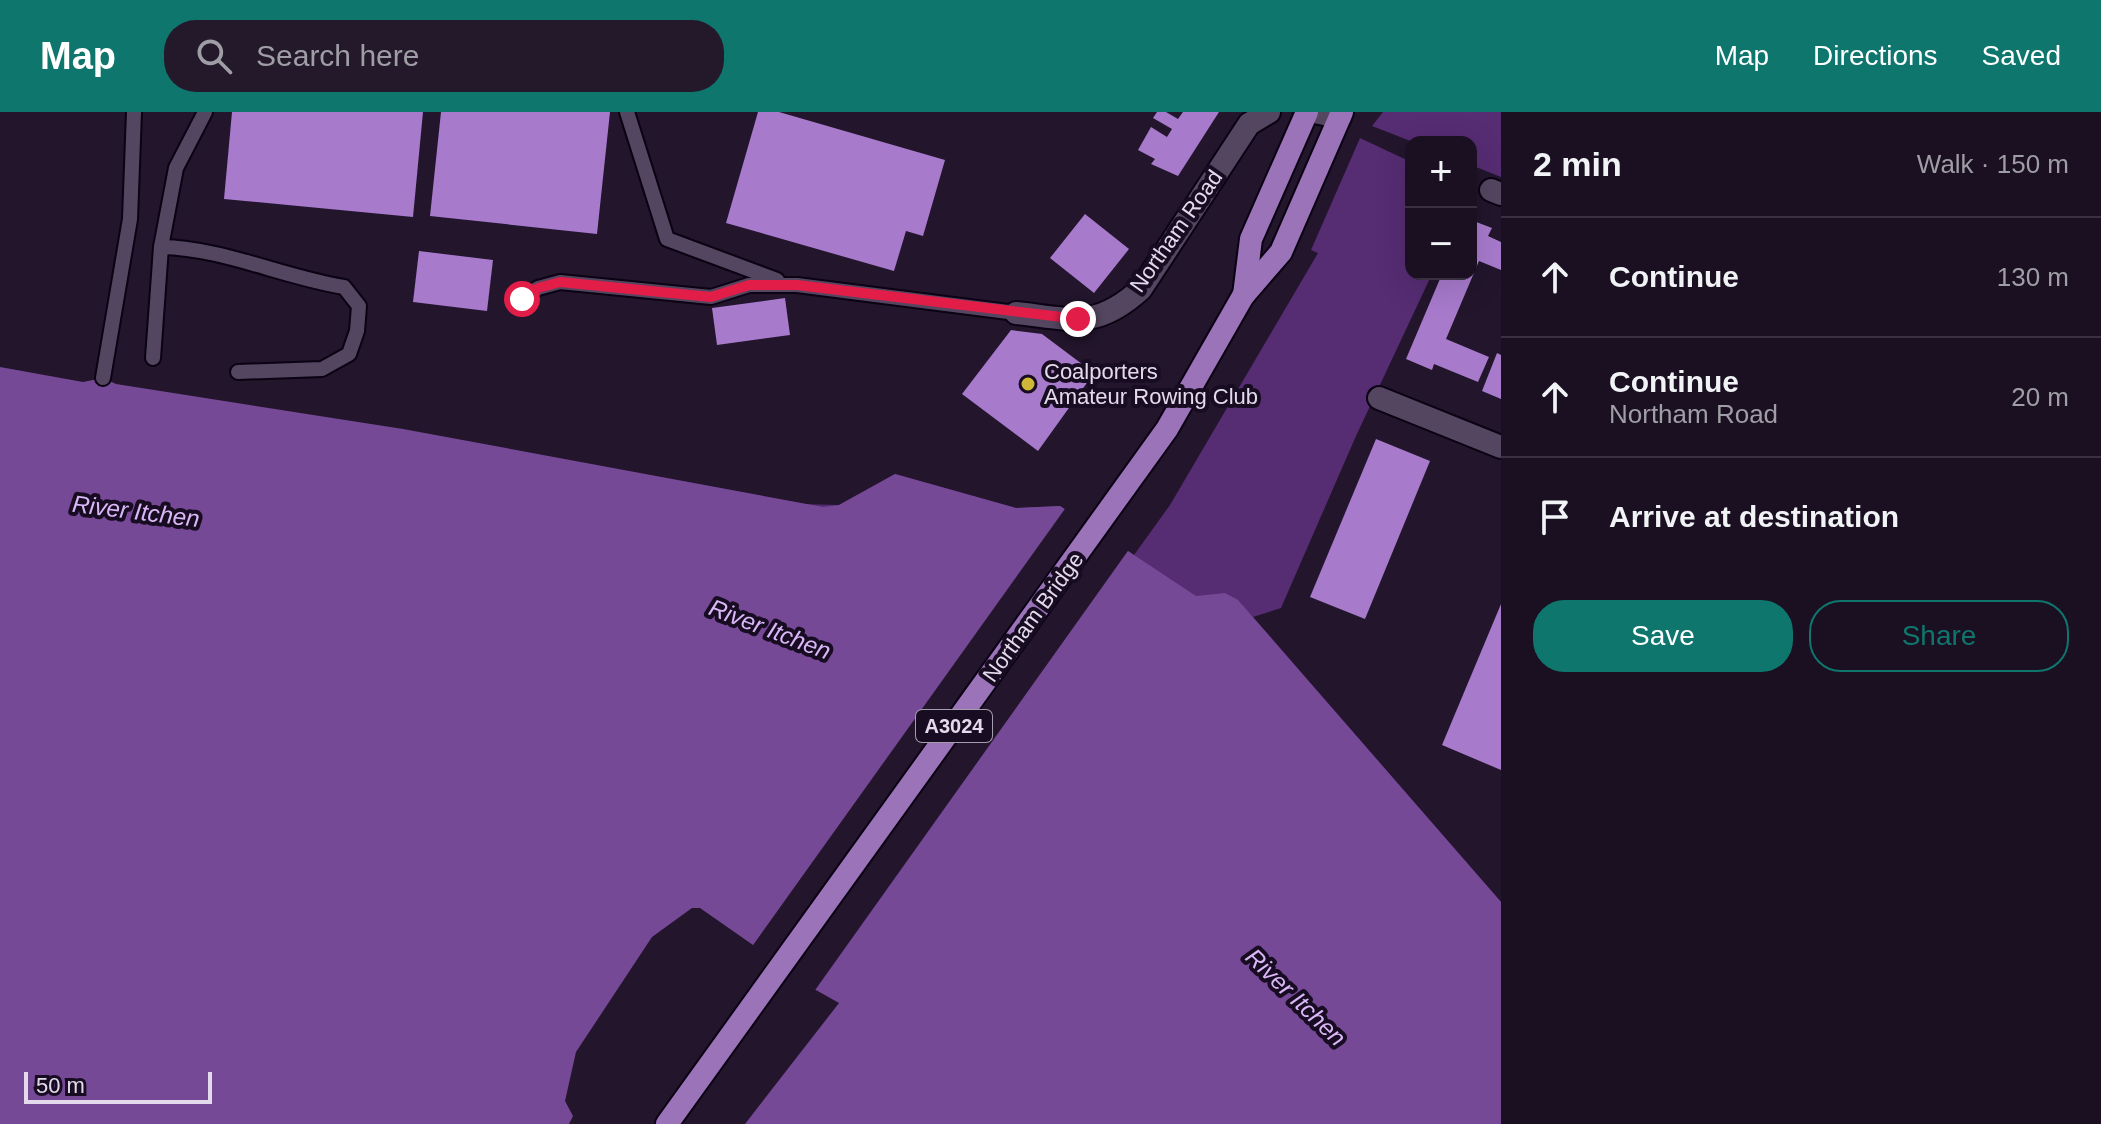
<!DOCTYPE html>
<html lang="en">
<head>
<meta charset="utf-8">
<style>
	:root { --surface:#1a1021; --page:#23192a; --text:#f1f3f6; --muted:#9f9da5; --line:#38303f; --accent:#0f766e }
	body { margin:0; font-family:Helvetica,sans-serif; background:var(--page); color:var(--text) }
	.controls { position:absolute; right:24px; top:24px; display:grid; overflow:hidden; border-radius:16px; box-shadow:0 8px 32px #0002 }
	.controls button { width:72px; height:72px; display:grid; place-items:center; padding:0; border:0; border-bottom:2px solid var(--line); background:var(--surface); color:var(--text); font:40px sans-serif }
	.scale { position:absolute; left:24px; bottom:20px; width:188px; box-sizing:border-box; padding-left:8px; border:4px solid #e3dbeb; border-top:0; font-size:22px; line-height:28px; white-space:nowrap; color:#e3dbeb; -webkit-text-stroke:6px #180c22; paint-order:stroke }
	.stop { position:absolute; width:24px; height:24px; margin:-18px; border:6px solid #e11d48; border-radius:50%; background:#fff }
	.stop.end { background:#e11d48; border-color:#fff; box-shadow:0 2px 8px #0008 }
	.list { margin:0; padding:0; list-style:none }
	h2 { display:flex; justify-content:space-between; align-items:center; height:104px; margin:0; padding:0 32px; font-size:34px }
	h2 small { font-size:26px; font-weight:400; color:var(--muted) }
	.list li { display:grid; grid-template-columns:52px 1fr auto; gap:24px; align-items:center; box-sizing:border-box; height:120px; padding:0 32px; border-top:2px solid var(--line) }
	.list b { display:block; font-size:30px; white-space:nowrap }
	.list p { margin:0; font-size:26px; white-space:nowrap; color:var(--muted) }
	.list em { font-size:26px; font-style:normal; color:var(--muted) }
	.actions { display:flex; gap:16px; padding:24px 32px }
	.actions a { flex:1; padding:18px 0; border:2px solid var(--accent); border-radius:32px; text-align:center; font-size:28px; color:var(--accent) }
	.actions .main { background:var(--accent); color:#fff }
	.icon { flex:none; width:44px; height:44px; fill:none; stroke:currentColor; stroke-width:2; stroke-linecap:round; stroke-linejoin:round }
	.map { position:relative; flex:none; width:1501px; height:1012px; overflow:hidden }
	header { display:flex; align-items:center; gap:48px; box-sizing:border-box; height:112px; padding:0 40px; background:var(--accent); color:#fff }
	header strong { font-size:38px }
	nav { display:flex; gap:44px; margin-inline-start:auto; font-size:28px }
	.search { width:560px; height:72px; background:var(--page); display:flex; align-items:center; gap:20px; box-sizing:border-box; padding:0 28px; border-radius:32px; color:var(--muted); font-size:30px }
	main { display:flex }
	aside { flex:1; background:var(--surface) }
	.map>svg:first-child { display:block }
	.green { fill:#562c73 }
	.water { fill:#764997 }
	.pier { fill:#22152c }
	.building { fill:#a77acc }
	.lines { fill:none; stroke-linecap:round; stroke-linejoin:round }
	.service-casing { stroke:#0b0213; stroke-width:18 }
	.minor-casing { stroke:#0b0213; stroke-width:26 }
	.primary-casing { stroke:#0b0213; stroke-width:26 }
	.service { stroke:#544660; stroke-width:14 }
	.minor { stroke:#544660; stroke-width:22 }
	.primary { stroke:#9a73b9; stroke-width:22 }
	.route { stroke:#e11d48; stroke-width:10 }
	.poi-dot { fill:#cfb837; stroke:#180c22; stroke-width:3 }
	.labels { text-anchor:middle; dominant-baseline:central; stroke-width:8; stroke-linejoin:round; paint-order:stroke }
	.shield { fill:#180c22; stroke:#a69daf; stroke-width:2 }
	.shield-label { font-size:20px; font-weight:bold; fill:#e3dbeb }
	.street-label { font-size:22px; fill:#e3dbeb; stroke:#180c22 }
	.poi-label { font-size:22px; fill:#e3dbeb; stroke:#180c22; text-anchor:start }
	.water-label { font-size:24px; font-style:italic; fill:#dab7f7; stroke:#180c22 }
</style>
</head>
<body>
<header>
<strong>Map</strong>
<div class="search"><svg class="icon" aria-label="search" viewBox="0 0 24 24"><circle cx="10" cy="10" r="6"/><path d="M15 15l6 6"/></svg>Search here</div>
<nav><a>Map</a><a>Directions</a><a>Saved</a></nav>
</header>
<main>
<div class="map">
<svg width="1501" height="1012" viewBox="0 0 1501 1012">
	<rect width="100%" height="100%" fill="#22152c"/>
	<g class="green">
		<path d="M1383,0H1501V65L1471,53V30H1413L1372,14Z"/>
		<path d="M1360,26L1411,50V162H1432L1356,324L1281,496L1253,505L1501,790L798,392L839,393L895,362L1016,396L1060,394L1134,443L1170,393L1318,141L1311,138Z"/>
	</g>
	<path class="water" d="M0,255L83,270L103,266L116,272L403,317L823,395L839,393L895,362L1016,396L1060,394L1196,484L1225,481L1238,488L1501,790V1012H745L839,891L782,859L753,833L700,796H692L652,825L576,940L565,989L573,1004L569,1012H0Z"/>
	<path class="pier" d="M1067,394L1130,436L813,881L780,862L751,836Z"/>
	<g class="building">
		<path d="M232,0H423L413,105L224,87Z"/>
		<path d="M441,0H610L597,122L430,104Z"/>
		<path d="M758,0H779L945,48L923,124L906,119L894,159L726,111Z"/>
		<path d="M1157,0H1166L1178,7L1183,0H1219L1178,64L1151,52L1155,47L1138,38L1151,15L1167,25L1172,17L1153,6Z"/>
		<path d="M1085,102L1129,137L1094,181L1050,146Z"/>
		<path d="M1471,108L1492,116L1488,124L1501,130V158L1479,149L1446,227L1489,245L1478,270L1434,252L1432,258L1406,247L1442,162H1471Z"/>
		<path d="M419,139L493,148L487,199L413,190Z"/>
		<path d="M785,186L790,223L717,233L712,196Z"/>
		<path d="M1011,218L1042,222L1094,261L1038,339L962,282Z"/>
		<path d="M1497,241L1501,243V287L1482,279Z"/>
		<path d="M1376,327L1430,349L1365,507L1310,485Z"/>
		<path d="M1501,492V658L1442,633Z"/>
	</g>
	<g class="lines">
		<g class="service-casing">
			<g id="service">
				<path d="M627,0L667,127L777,168"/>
				<path d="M161,135C223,136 282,165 344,175L359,194L357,219L349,242L322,257L238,260"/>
				<path d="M522,187L538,176L560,170L711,185L749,173H797L1016,201"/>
				<path d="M153,246L161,135L176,56L205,0"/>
				<path d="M103,266L130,107L134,0"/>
			</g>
		</g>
		<g class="minor-casing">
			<g id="minor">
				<path d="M1314,0L1340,5"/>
				<path d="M1491,78L1501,82"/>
				<path d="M1016,201C1071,207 1096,218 1141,177L1249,12L1269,0"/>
				<path d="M1379,286L1501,335"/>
			</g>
		</g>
		<g class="primary-casing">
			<g id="primary">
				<path d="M1244,183L1251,127L1307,0"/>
				<path d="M667,1012L1167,317L1243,184L1281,140L1342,0"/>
			</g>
		</g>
		<use href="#service" class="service"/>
		<use href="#minor" class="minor"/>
		<use href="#primary" class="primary"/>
	</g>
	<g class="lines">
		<path class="route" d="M522,187L538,176L560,170L711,185L749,173H797L1078,207"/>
	</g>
	<circle class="poi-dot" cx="1028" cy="272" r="8"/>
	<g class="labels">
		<rect class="shield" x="916" y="598" width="76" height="32" rx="6"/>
		<g class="shield-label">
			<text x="954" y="614">A3024</text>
		</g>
		<g class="street-label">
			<text transform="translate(1176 119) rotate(-55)">Northam Road</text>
			<text transform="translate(1033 505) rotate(-54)">Northam Bridge</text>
		</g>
		<g class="poi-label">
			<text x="1044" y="259">Coalporters<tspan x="1044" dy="25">Amateur Rowing Club</tspan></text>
		</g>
		<g class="water-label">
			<text transform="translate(136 399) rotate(7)">River Itchen</text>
			<text transform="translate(770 517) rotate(21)">River Itchen</text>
			<text transform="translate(1296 885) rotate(44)">River Itchen</text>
		</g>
	</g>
</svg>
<div class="controls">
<button>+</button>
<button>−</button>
</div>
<div class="scale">50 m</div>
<div class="stop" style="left:522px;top:187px"></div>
<div class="stop end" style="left:1078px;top:207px"></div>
</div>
<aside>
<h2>2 min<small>Walk · 150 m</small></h2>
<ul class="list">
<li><svg class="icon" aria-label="ahead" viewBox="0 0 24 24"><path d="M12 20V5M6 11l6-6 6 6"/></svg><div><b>Continue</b></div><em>130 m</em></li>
<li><svg class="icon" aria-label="ahead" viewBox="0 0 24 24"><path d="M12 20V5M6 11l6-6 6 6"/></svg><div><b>Continue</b><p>Northam Road</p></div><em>20 m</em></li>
<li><svg class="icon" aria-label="arrive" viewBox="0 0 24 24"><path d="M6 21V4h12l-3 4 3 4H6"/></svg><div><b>Arrive at destination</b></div></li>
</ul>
<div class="actions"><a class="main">Save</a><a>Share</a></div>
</aside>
</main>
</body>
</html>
